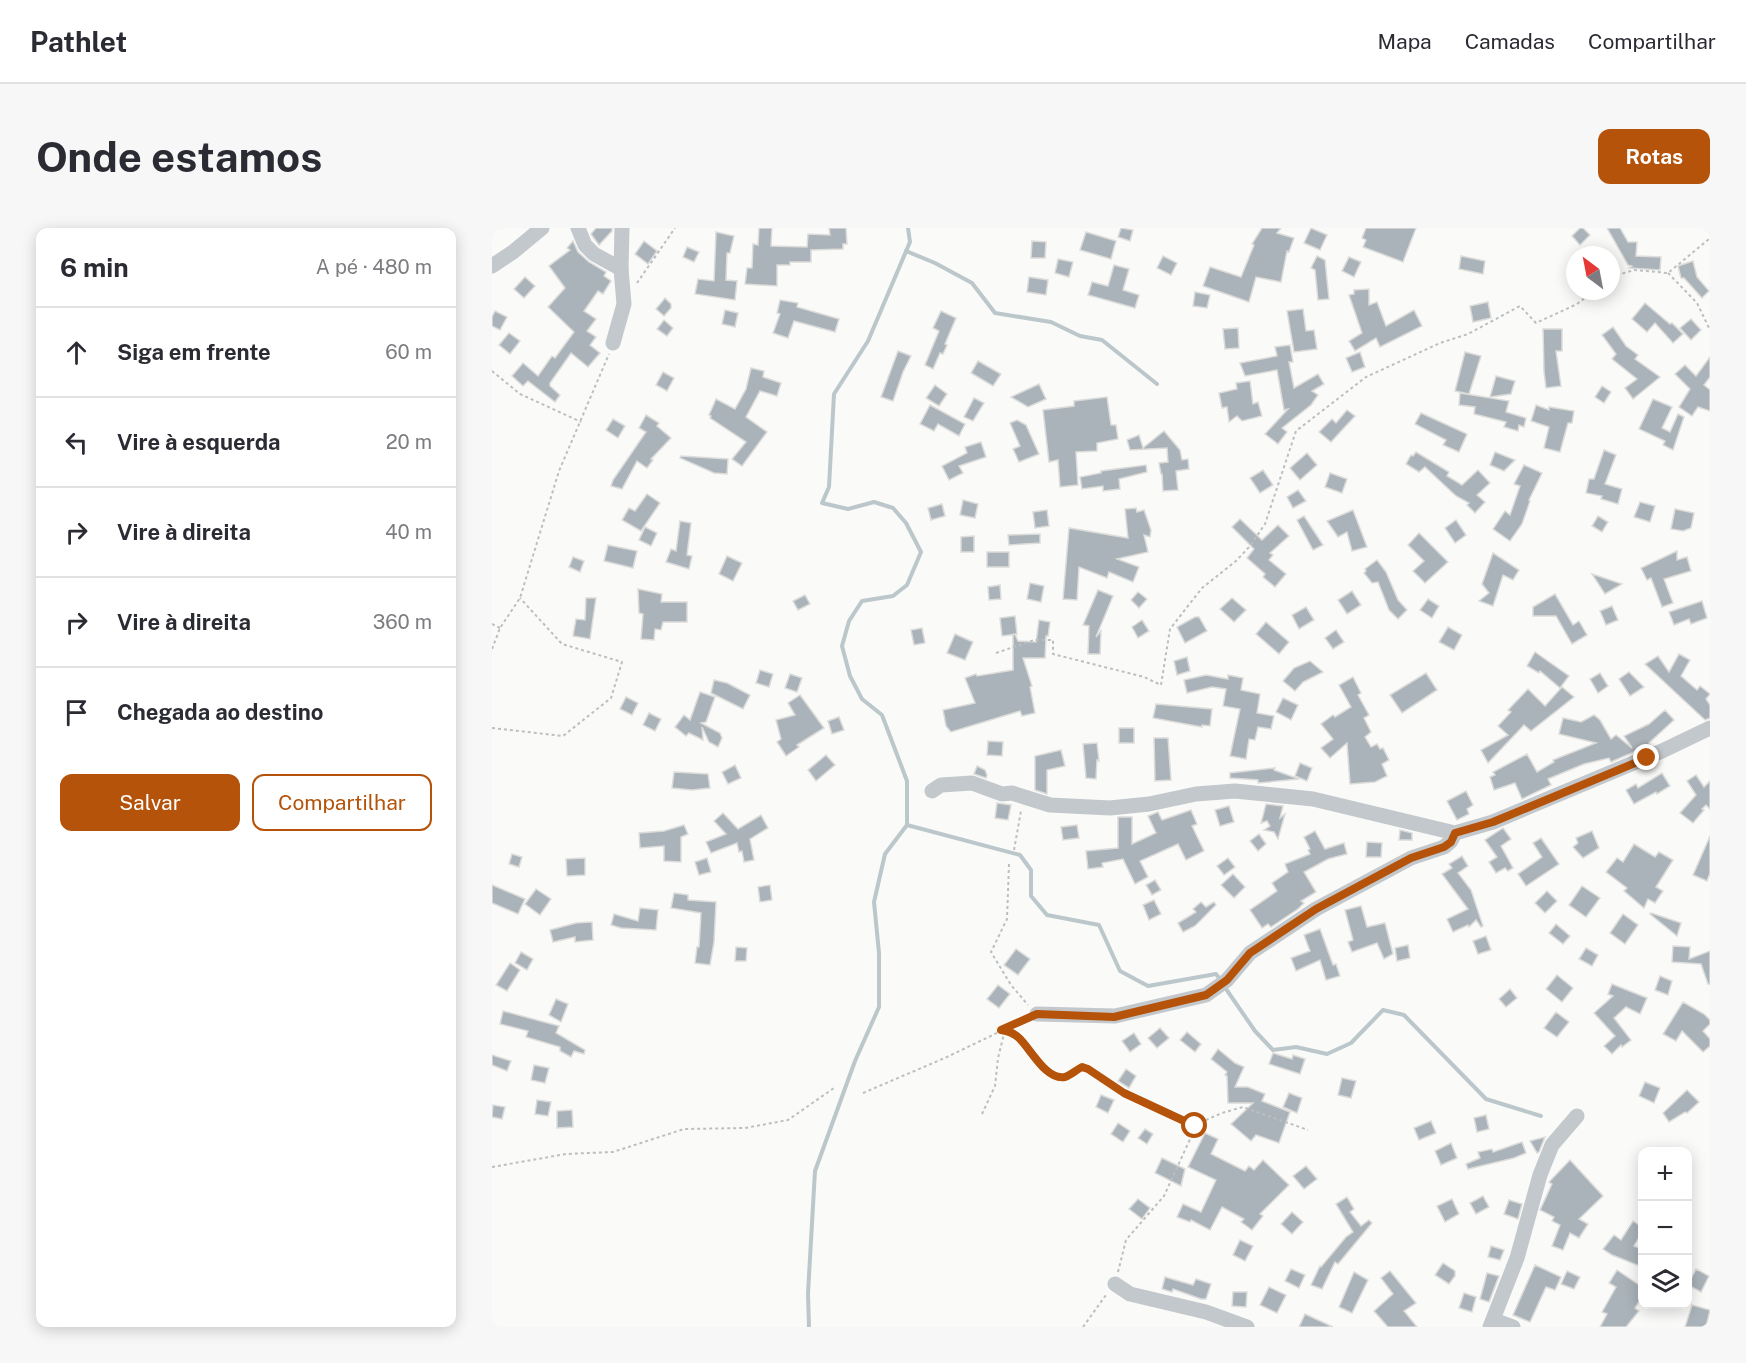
<!DOCTYPE html>
<html lang="pt">
<head>
<meta charset="utf-8">
<style>
	:root { --surface:#fff; --page:#f7f7f7; --text:#2b2b33; --muted:#7c7c81; --line:#e1e1e2; --accent:#b45309 }
	body { margin:0; font-family:"Public Sans",sans-serif; background:var(--page); color:var(--text) }
	.controls { position:absolute; right:18px; bottom:18px; display:grid; overflow:hidden; border-radius:12px; box-shadow:0 3px 15px #0003 }
	.controls button { width:54px; height:54px; display:grid; place-items:center; padding:0; border:0; border-bottom:2px solid var(--line); background:var(--surface); color:var(--text); font:30px sans-serif }
	.compass { position:absolute; left:1074px; top:18px; width:54px; height:54px; border-radius:50%; background:var(--surface); box-shadow:0 3px 15px #0003; rotate:328deg }
	.stop { position:absolute; width:18px; height:18px; margin:-14px; border:4px solid #b45309; border-radius:50%; background:#fff }
	.stop.end { background:#b45309; border-color:#fff; box-shadow:0 2px 6px #0008 }
	.list { margin:0; padding:0; list-style:none }
	h2 { display:flex; justify-content:space-between; align-items:center; height:78px; margin:0; padding:0 24px; font-size:26px }
	h2 small { font-size:20px; font-weight:400; color:var(--muted) }
	.list li { display:grid; grid-template-columns:39px 1fr auto; gap:18px; align-items:center; box-sizing:border-box; height:90px; padding:0 24px; border-top:2px solid var(--line) }
	.list b { display:block; font-size:22px; white-space:nowrap }
	.list em { font-size:20px; font-style:normal; color:var(--muted) }
	.actions { display:flex; gap:12px; padding:18px 24px }
	.actions a { flex:1; padding:14px 0; border:2px solid var(--accent); border-radius:12px; text-align:center; font-size:21px; color:var(--accent) }
	.actions .main { background:var(--accent); color:#fff }
	.icon { flex:none; width:33px; height:33px; fill:none; stroke:currentColor; stroke-width:2; stroke-linecap:round; stroke-linejoin:round }
	.map { position:relative; flex:none; width:1218px; height:1099px; overflow:hidden; border-radius:12px }
	header { display:flex; align-items:center; gap:36px; box-sizing:border-box; height:84px; padding:0 30px; background:var(--surface); border-bottom:2px solid var(--line) }
	header strong { font-size:28px }
	nav { display:flex; gap:33px; margin-inline-start:auto; font-size:21px }
	.intro { display:flex; align-items:center; justify-content:space-between; box-sizing:border-box; height:144px; padding:0 36px }
	h1 { margin:0; font-size:42px }
	.button { padding:15px 27px; border-radius:12px; background:var(--accent); color:#fff; font-size:21px; font-weight:700 }
	main { display:flex; gap:36px; padding:0 36px }
	aside { flex:1; background:var(--surface); border-radius:12px; box-shadow:0 3px 15px #0003 }
	.map>svg:first-child { display:block }
	.lines { fill:none; stroke-linecap:round; stroke-linejoin:round }
	.stream { stroke:#bbc7cb; stroke-width:4 }
	.building { fill:#aab3b9; stroke:#dcdcda; stroke-width:1.5 }
	.path { stroke:#bbbfc2; stroke-width:2; stroke-dasharray:3 3; stroke-linecap:butt }
	.minor { stroke:#c3c8cc; stroke-width:15 }
	.route { stroke:#b45309; stroke-width:8 }
</style>
</head>
<body>
<header>
<strong>Pathlet</strong>
<nav><a>Mapa</a><a>Camadas</a><a>Compartilhar</a></nav>
</header>
<div class="intro"><h1>Onde estamos</h1><a class="button">Rotas</a></div>
<main>
<aside>
<h2>6 min<small>A pé · 480 m</small></h2>
<ul class="list">
<li><svg class="icon" aria-label="ahead" viewBox="0 0 24 24"><path d="M12 20V5M6 11l6-6 6 6"/></svg><div><b>Siga em frente</b></div><em>60 m</em></li>
<li><svg class="icon" aria-label="left" viewBox="0 0 24 24"><path d="M17 20v-9H6M10 6l-5 5 5 5"/></svg><div><b>Vire à esquerda</b></div><em>20 m</em></li>
<li><svg class="icon" aria-label="right" viewBox="0 0 24 24"><path d="M7 20v-9h11M14 6l5 5-5 5"/></svg><div><b>Vire à direita</b></div><em>40 m</em></li>
<li><svg class="icon" aria-label="right" viewBox="0 0 24 24"><path d="M7 20v-9h11M14 6l5 5-5 5"/></svg><div><b>Vire à direita</b></div><em>360 m</em></li>
<li><svg class="icon" aria-label="arrive" viewBox="0 0 24 24"><path d="M6 21V4h12l-3 4 3 4H6"/></svg><div><b>Chegada ao destino</b></div></li>
</ul>
<div class="actions"><a class="main">Salvar</a><a>Compartilhar</a></div>
</aside>
<div class="map">
<svg width="1218" height="1099" viewBox="0 0 1218 1099">
	<rect width="100%" height="100%" fill="#fafaf8"/>
	<g class="lines">
		<g class="stream">
			<path d="M414,23L443,35L480,55L503,85L559,94L588,108L610,112L665,156"/>
			<path d="M415,597L528,627L539,642V668L555,687L607,697L628,743L656,758L724,746L728,751"/>
			<path d="M732,758L763,803L781,822L804,819L835,826L859,815L891,782L912,787L994,871L1049,888"/>
			<path d="M317,1099L316,1065L323,943L363,833L387,779V725L382,674L393,626L415,597V553L390,487L370,471L358,448L350,418L357,393L370,373L401,368L415,357L429,324L414,295L401,280L382,274L356,281L330,275L337,259L342,166L376,113L418,14L416,0"/>
		</g>
	</g>
	<g class="building">
		<path d="M104,0H120V3L107,17L99,6Z"/>
		<path d="M267,0H280L279,18L315,19L316,6L338,7L337,0H354L355,16H351V21L319,22V34H298V37H285V58L253,56L255,40H260L261,16L266,17Z"/>
		<path d="M629,0L641,2L638,13L626,9Z"/>
		<path d="M770,0H789L785,5L802,10L797,24L795,23L789,54L764,49L757,74L711,58L718,39L749,49L762,17L760,16Z"/>
		<path d="M819,0L835,7L828,22L812,15Z"/>
		<path d="M874,0H924L911,34L871,19L874,12L870,10Z"/>
		<path d="M1088,0H1091L1098,7L1088,17L1080,8Z"/>
		<path d="M1115,0H1128L1136,14H1145L1144,28L1169,29L1168,42L1137,40L1140,38L1136,37Z"/>
		<path d="M224,4L242,8L238,25H235L234,52L245,53L243,72L203,66L206,51L222,53Z"/>
		<path d="M594,4L624,13L619,31L588,22Z"/>
		<path d="M81,13L86,24L97,34L114,44L112,48L119,53L111,66L106,63L92,83L104,91L95,103L104,109L98,117L108,125L96,139L79,125L58,155V158L68,167L63,174L36,153L31,158L20,148L31,135L46,148L60,128L63,130L82,104L56,79L73,60L57,38L78,22L75,20Z"/>
		<path d="M152,13L165,23L156,36L143,26Z"/>
		<path d="M540,13L554,14L553,30H539Z"/>
		<path d="M195,19L207,24L202,34L191,29Z"/>
		<path d="M671,28L685,35L679,47L665,40Z"/>
		<path d="M825,28L833,32L837,71L826,72L823,42L819,40Z"/>
		<path d="M969,28L993,33L991,46L967,41Z"/>
		<path d="M857,29L869,34L862,49L850,43Z"/>
		<path d="M566,31L581,34L577,49L563,45Z"/>
		<path d="M1201,33L1205,49L1217,63L1210,70L1192,50H1189L1186,38Z"/>
		<path d="M622,37L637,41L631,62L647,67L643,80L596,67L600,54L616,58Z"/>
		<path d="M33,49L43,58L32,70L22,61Z"/>
		<path d="M537,49L556,52L554,67L535,64Z"/>
		<path d="M877,61V77L885,74L894,98L922,82L930,98L888,119L884,110L863,123L857,113L870,105L857,67L862,66V62Z"/>
		<path d="M703,64L718,67L715,80L701,78Z"/>
		<path d="M173,70L179,76V80L172,88L164,81Z"/>
		<path d="M288,72L306,75L305,79L347,91L343,104L302,93L296,110L281,105L288,86L285,85Z"/>
		<path d="M996,74L999,90L981,94L978,78Z"/>
		<path d="M1153,75L1178,96L1180,95L1191,106L1181,115L1163,95L1155,104L1140,91Z"/>
		<path d="M811,81L814,103L822,102L825,121L802,124L795,83Z"/>
		<path d="M233,82L246,85L243,99L230,96Z"/>
		<path d="M3,83L15,89L8,102L0,98V89Z"/>
		<path d="M449,83L464,90L453,116L455,117L451,126L448,125L441,141L433,137L447,103L441,100Z"/>
		<path d="M1199,91L1209,102L1199,112L1188,100Z"/>
		<path d="M172,92L181,100L175,108L165,101Z"/>
		<path d="M1121,99L1134,118L1146,127L1143,131L1168,149L1141,171L1133,160L1145,151L1120,131L1124,126L1110,107Z"/>
		<path d="M746,100L747,120L733,121L731,101Z"/>
		<path d="M1051,101H1070V123H1064L1069,158L1054,160L1052,144Z"/>
		<path d="M17,105L28,113L18,126L7,117Z"/>
		<path d="M798,117L801,134H797L802,160L826,146L832,156L820,163L826,167L819,177L790,200L795,204L786,216L773,206L796,181L792,182L785,142L753,148L748,135L785,128L783,119Z"/>
		<path d="M406,123L419,128L411,144L401,173L389,169Z"/>
		<path d="M868,124L873,139L860,144L854,130Z"/>
		<path d="M973,124L989,128L977,166L963,163Z"/>
		<path d="M1218,129V149L1212,157L1218,162V183L1206,179L1200,188L1187,179L1198,161L1183,146L1193,137L1204,148Z"/>
		<path d="M486,133L509,146L501,158L479,145Z"/>
		<path d="M259,140L272,143L271,149L289,155L285,168L268,163L254,189L275,204L250,238L240,231L254,214L218,190L219,188L217,187L224,171L243,181L254,161Z"/>
		<path d="M171,144L182,150L175,163L164,157Z"/>
		<path d="M1004,148L1023,153L1019,166L998,169Z"/>
		<path d="M758,153L761,176L766,174L770,188L750,193L745,188L737,194L735,179L730,180L727,165L745,161L744,155Z"/>
		<path d="M547,156L554,171L536,179L519,169Z"/>
		<path d="M443,157L455,166L447,178L434,170Z"/>
		<path d="M1110,158L1119,164L1112,175L1103,169Z"/>
		<path d="M968,165L1017,173L1014,184L1034,190L1032,199L1027,197L1026,203L1012,199L1014,194L982,186L983,179L967,177Z"/>
		<path d="M615,169L619,197H624L626,211L605,215V223L584,224L586,257L568,259L566,232L557,234L551,182L582,178V173Z"/>
		<path d="M482,170L492,175L481,193L472,189Z"/>
		<path d="M1161,171L1180,179L1170,200L1178,204L1186,186L1192,189L1181,222L1171,217L1173,213L1147,201Z"/>
		<path d="M438,177L473,196L467,208L446,196L442,203L428,196Z"/>
		<path d="M1044,177L1057,182V179L1082,183L1080,195H1076L1068,224L1052,220L1057,199L1039,193Z"/>
		<path d="M855,182L863,188L839,214L827,204L840,191L844,195Z"/>
		<path d="M929,185L975,206L967,224L951,217L954,212L923,196Z"/>
		<path d="M154,187L167,195L165,198L179,210L159,231L161,232L155,240L145,233L130,261L119,258L121,252L154,204L147,200Z"/>
		<path d="M121,191L133,198L126,210L114,202Z"/>
		<path d="M525,192L534,197L547,226L527,234L521,221L528,218L518,195Z"/>
		<path d="M672,203L688,222L690,232L696,231L697,241L684,243L686,262L671,263L670,246H669L667,235L676,234L675,220L638,222L635,212L647,207L651,220Z"/>
		<path d="M489,214L494,229L467,238L471,245L457,252L450,238L475,225L473,219Z"/>
		<path d="M1112,222L1124,227L1113,256L1130,261L1126,276L1109,271L1110,268L1094,265L1097,251H1102Z"/>
		<path d="M924,224L957,244L955,248L970,257L986,242L998,255L985,267L993,274L983,285L975,277L977,275L964,268L933,239L927,244L914,236L919,227L921,228Z"/>
		<path d="M1003,224L1023,232L1012,243L998,237Z"/>
		<path d="M815,225L825,237L808,252L798,240Z"/>
		<path d="M189,228L236,231L235,246L222,245L188,230Z"/>
		<path d="M654,237L655,244L627,251L628,261L611,263V258L590,261L588,249L609,245V243Z"/>
		<path d="M1032,237L1050,245L1037,272L1038,273L1030,296L1018,313L1001,301L1013,283L1018,287L1028,258L1022,256Z"/>
		<path d="M771,242L781,257L768,265L758,250Z"/>
		<path d="M838,245L855,251L850,265L833,259Z"/>
		<path d="M806,262L814,273L801,280L795,269Z"/>
		<path d="M155,266L168,275L149,303L130,292L137,280L143,283Z"/>
		<path d="M471,272L486,276L483,290L468,287Z"/>
		<path d="M1148,274L1163,278L1158,294L1142,289Z"/>
		<path d="M450,276L453,288L439,292L436,280Z"/>
		<path d="M644,280L645,284L652,282L659,302L658,309L652,307L656,324L625,331L647,339L641,354L617,344L615,350L587,339L585,372L571,371L577,300L636,310L633,281Z"/>
		<path d="M1183,281L1202,285L1199,300L1191,303L1179,301Z"/>
		<path d="M555,282L557,298L543,300L541,284Z"/>
		<path d="M861,282L875,319L860,323L855,304L846,309L835,293Z"/>
		<path d="M812,288L831,317L821,322L805,292Z"/>
		<path d="M1106,288L1116,294L1110,304L1100,298Z"/>
		<path d="M748,291L770,312L786,297L797,308L778,325L781,327L777,332L794,346L783,359L771,349L773,346L755,330L762,321L740,299Z"/>
		<path d="M964,292L974,307L963,315L953,300Z"/>
		<path d="M188,293L199,295L195,327L200,328L197,341L174,334L179,321L184,323Z"/>
		<path d="M153,299L165,305L159,318L147,312Z"/>
		<path d="M927,305L956,334L933,355L921,343L932,333L916,317Z"/>
		<path d="M548,306V315L517,317L516,307Z"/>
		<path d="M482,308V324H469V309Z"/>
		<path d="M116,317L145,323L141,340L112,333Z"/>
		<path d="M1185,323V332L1195,329L1199,343L1172,351L1181,375L1170,379L1159,350L1155,352L1149,340Z"/>
		<rect x="495" y="324" width="22" height="15"/>
		<path d="M1001,325L1027,342L1021,352L1011,347L1001,378L987,373L997,365L990,356Z"/>
		<path d="M235,328L250,335L241,353L227,346Z"/>
		<path d="M81,329L92,333L88,344L77,339Z"/>
		<path d="M885,332L894,344L906,372L915,382L906,391L897,382L886,354L880,355L872,345L874,343L873,341Z"/>
		<path d="M1100,346L1130,356L1113,366Z"/>
		<path d="M538,355L552,358L549,374L535,371Z"/>
		<path d="M508,357L509,371L497,372L496,359Z"/>
		<path d="M146,361L170,366L169,374H195V394H171L169,402L163,401L162,412L149,411L151,386L147,385Z"/>
		<path d="M606,362L621,368L604,409L609,403L608,426H596L597,398L591,397Z"/>
		<path d="M860,363L869,377L855,386L846,372Z"/>
		<path d="M646,364L655,371L647,380L639,372Z"/>
		<path d="M1063,366L1081,397L1087,393L1095,407L1080,416L1064,388H1041V379Z"/>
		<path d="M313,367L318,376L306,382L301,373Z"/>
		<path d="M94,370H104L98,411L81,408L84,391L93,392Z"/>
		<path d="M740,370L754,382L742,394L728,381Z"/>
		<path d="M936,371L947,378L940,390L928,382Z"/>
		<path d="M1210,373L1215,390L1199,396L1197,391L1182,397L1177,384Z"/>
		<path d="M1120,378L1126,392L1114,397L1108,383Z"/>
		<path d="M814,379L822,392L807,401L800,387Z"/>
		<path d="M523,388L525,406L510,408L508,390Z"/>
		<path d="M703,389H707L715,403L693,415L685,399Z"/>
		<path d="M547,392L558,394L556,408H554L553,430H531L540,458L538,459L543,485L530,488L528,483L459,504L454,498L451,482L483,475L473,450L484,446L485,448L521,442V407L523,406L526,413L544,414Z"/>
		<path d="M650,392L657,403L646,410L640,399Z"/>
		<path d="M774,394L797,414L787,426L764,406Z"/>
		<path d="M956,399L970,407L962,422L947,414Z"/>
		<path d="M430,400L433,415L422,417L419,402Z"/>
		<path d="M844,402L852,414L841,421L833,410Z"/>
		<path d="M463,406L481,414L473,432L455,425Z"/>
		<path d="M1043,424L1077,448L1068,460L1048,443L1047,445L1035,438Z"/>
		<path d="M1187,426L1198,432L1189,448L1205,462L1208,458L1218,466L1214,471L1218,477V490L1213,492L1153,436L1166,428L1177,444Z"/>
		<path d="M695,429L698,443L685,447L682,433Z"/>
		<path d="M818,433L831,444L811,454L803,463L791,453L802,440Z"/>
		<path d="M268,442L281,446L277,459L264,455Z"/>
		<path d="M1137,444L1152,459L1138,468L1127,451Z"/>
		<path d="M934,445L945,462L910,485L898,467Z"/>
		<path d="M1108,445L1116,458L1106,465L1098,451Z"/>
		<path d="M298,446L310,450L305,464L293,460Z"/>
		<path d="M714,447L736,451V447L751,450L749,462L768,466L765,485L782,488L779,501L766,499L763,512L757,511L754,531L738,528L748,481L731,478L734,461L720,459L695,465L692,452Z"/>
		<path d="M861,449L869,465L866,467L877,487L872,490L879,504L873,509L879,519L885,516L888,521L891,520L897,532L890,536L895,548L883,554L858,556L855,515L838,530L829,520L841,511L829,496L841,487L843,489L859,479L847,457Z"/>
		<path d="M222,452L235,455L258,467L251,481L219,465Z"/>
		<path d="M1070,459L1082,469L1039,503L1032,497L996,535L989,522L1016,507L1006,498L1019,484L1016,482L1036,461L1053,478Z"/>
		<path d="M208,464L223,469L214,494L209,495L228,505L230,510L226,519L217,514L210,499L211,512L197,505L194,508L183,499L192,487L198,492Z"/>
		<path d="M308,467L332,500L305,517L307,519L294,528L285,514L289,511L284,492L303,487L296,475Z"/>
		<path d="M134,469L146,475L140,487L128,481Z"/>
		<path d="M791,470L806,477L799,492L784,484Z"/>
		<path d="M664,476L720,481L718,498L710,497V499L661,490Z"/>
		<path d="M1173,482L1182,492L1157,515L1158,517L1119,534L1117,530L1092,536L1056,551L1059,557L1030,571L1023,555L1002,562L998,549L1003,547L1001,544L1035,526L1045,544L1062,534L1061,532L1104,515L1067,506L1071,490L1089,494L1102,487L1108,492L1119,511L1124,507L1140,520L1132,508L1157,496Z"/>
		<path d="M157,485L169,491L163,503L151,497Z"/>
		<path d="M347,489L352,502L340,506L336,493Z"/>
		<rect x="627" y="500" width="15" height="15"/>
		<path d="M662,510H676L679,552L663,553Z"/>
		<path d="M496,513L511,514L510,528L495,527Z"/>
		<path d="M605,515L607,533L605,532L604,551L594,550L591,516Z"/>
		<path d="M569,522L573,538L555,542V566L543,562V528Z"/>
		<path d="M334,527L343,537L324,553L316,542Z"/>
		<path d="M808,535L820,540L815,553L803,548Z"/>
		<path d="M243,537L249,550L236,556L230,544Z"/>
		<path d="M485,538L493,542L495,547L494,550L482,546Z"/>
		<path d="M783,540L782,542L807,551L766,555V552L738,550V545Z"/>
		<path d="M182,544L216,546L218,560L200,562L180,560Z"/>
		<path d="M1170,545L1178,558L1165,566L1164,564L1142,576L1134,562L1144,556L1146,560Z"/>
		<path d="M1204,547L1212,559L1218,553V581L1214,577L1210,581L1212,582L1201,595L1188,585L1204,567L1195,553Z"/>
		<path d="M974,563L981,577L975,581L977,586L965,592L955,573Z"/>
		<path d="M505,575L519,577L516,592L503,590Z"/>
		<path d="M774,576L791,578L788,590L793,586L786,611L782,604L772,602L778,598L775,593L769,595Z"/>
		<path d="M737,578L742,594L728,598L723,582Z"/>
		<path d="M699,582L705,596L700,598L712,623L694,632L686,616L648,633L656,649L643,656L631,631L610,635L611,639L596,641L594,623L626,620V589H640V616L664,605L656,588L666,584L670,592Z"/>
		<path d="M231,585L246,601L269,587L276,600L258,611L262,632L252,634L250,623L247,624L245,615L219,625L214,614L234,606L222,593Z"/>
		<path d="M192,597L196,606L189,609V634L172,633V618L148,620L147,605L172,603Z"/>
		<path d="M585,597L587,610L571,612L569,599Z"/>
		<path d="M1011,600L1019,611L1009,618L1021,640L1016,643L1013,640L1004,645L997,634L1005,629L993,612Z"/>
		<path d="M908,602L920,605V612H907Z"/>
		<path d="M823,603L833,621L852,615L855,626L836,631L812,644L824,664L809,673L812,675L806,681L779,699L776,696L770,700L758,682L785,663L780,655L796,644L793,636L818,626L816,622L818,621L812,609Z"/>
		<path d="M1100,603L1107,620L1091,630L1081,619L1086,615L1084,610Z"/>
		<path d="M767,606L774,616L766,623L758,613Z"/>
		<path d="M1218,608V645L1215,653L1201,647Z"/>
		<path d="M1049,610L1067,636L1034,658L1026,646L1050,629L1041,615Z"/>
		<path d="M875,614L890,615L889,629H874Z"/>
		<path d="M1142,616L1163,629L1167,624L1181,632L1164,659L1171,663L1163,675L1156,671L1152,680L1132,663L1135,660L1114,644L1125,630L1131,634Z"/>
		<path d="M20,626L30,629L27,639L17,636Z"/>
		<path d="M970,628L976,638L966,645L979,662L991,698L989,699L984,692L977,699L976,697L961,704L955,691L976,681L950,646L960,640L957,636Z"/>
		<path d="M93,630V647L75,648L74,631Z"/>
		<path d="M215,630L219,644L207,647L203,634Z"/>
		<path d="M736,630L743,639L732,647L725,638Z"/>
		<path d="M741,646L753,659L742,670L729,657Z"/>
		<path d="M663,652L669,662L660,667L654,657Z"/>
		<path d="M0,657L33,671L26,686L0,675Z"/>
		<path d="M278,657L280,672L268,674L266,659Z"/>
		<path d="M1090,658L1108,670L1094,689L1077,677Z"/>
		<path d="M44,661L59,671L48,687L33,676Z"/>
		<path d="M1055,663L1065,673L1053,685L1043,675Z"/>
		<path d="M182,665L196,667V672L224,674L222,714L218,737L203,735L205,719H207L209,685L179,680Z"/>
		<path d="M662,672L669,686L657,692L651,677Z"/>
		<path d="M709,674L714,679L722,674L724,677L703,698L691,704L686,695L704,684L701,681Z"/>
		<path d="M869,678L875,699L893,695L901,726L892,731L885,715L860,724L856,714L861,712L853,682Z"/>
		<path d="M148,680L166,682L164,702L129,700L119,697L122,686L146,693Z"/>
		<path d="M1159,685L1189,695L1185,708L1158,686Z"/>
		<path d="M1131,686L1146,697L1133,716L1118,705Z"/>
		<path d="M100,694L101,712L83,714V709L61,714L58,702L84,695Z"/>
		<path d="M1064,696L1078,708L1071,716L1057,705Z"/>
		<path d="M828,701L841,737L844,736L848,748L834,752L828,732L804,743L799,730L818,723L812,707Z"/>
		<path d="M994,708L999,722L986,726L981,713Z"/>
		<path d="M916,717L918,730L905,733L903,720Z"/>
		<path d="M1181,718L1198,719L1197,731L1218,723V756H1216L1209,736L1180,734Z"/>
		<path d="M244,719L255,720L254,733H243Z"/>
		<path d="M1094,720L1106,727L1100,738L1087,731Z"/>
		<path d="M524,721L538,731L526,747L512,737Z"/>
		<path d="M29,724L41,731L35,742L23,735Z"/>
		<path d="M18,735L28,742L15,763L4,757Z"/>
		<path d="M1065,747L1081,760L1070,774L1054,761Z"/>
		<path d="M1168,748L1180,753L1176,767L1163,762Z"/>
		<path d="M1120,756L1155,770L1148,786L1134,779L1122,790L1139,812L1130,819L1129,817L1120,826L1112,818L1123,808L1102,785L1121,768L1116,766Z"/>
		<path d="M506,757L518,766L507,780L495,771Z"/>
		<path d="M1018,761L1025,770L1014,779L1007,771Z"/>
		<path d="M64,771L76,776L69,794L57,787Z"/>
		<path d="M1191,774L1212,786L1218,792V796L1211,803L1218,811V818L1211,824L1190,803L1184,813L1171,806Z"/>
		<path d="M11,783L67,798L64,805L93,822L92,826L82,823L79,829L68,823V819L34,809L36,803L8,796Z"/>
		<path d="M1064,784L1077,794L1065,809L1052,800Z"/>
		<path d="M668,800L677,810L665,820L656,810Z"/>
		<path d="M695,804L709,816L703,824L688,812Z"/>
		<path d="M642,805L649,816L638,824L630,813Z"/>
		<path d="M726,821L743,835L752,839L743,859H756L773,866L770,873L798,884L787,915L764,907L759,913L739,896L761,875H736L735,848L733,847L735,844L719,831Z"/>
		<path d="M781,825L800,831L801,827L813,831L808,846L777,836Z"/>
		<path d="M0,827L19,833L15,843L0,837Z"/>
		<path d="M42,837L57,840L53,855L39,852Z"/>
		<path d="M634,841L644,848L637,860L626,853Z"/>
		<path d="M850,850L864,853L859,870L846,867Z"/>
		<path d="M1153,854L1168,860L1162,875L1147,868Z"/>
		<path d="M1195,862L1207,874L1195,885L1193,884L1177,894L1171,885Z"/>
		<path d="M797,865L810,870L805,885L791,879Z"/>
		<path d="M609,867L622,872L616,885L604,879Z"/>
		<path d="M45,872L59,874L56,888L43,886Z"/>
		<path d="M1,877L13,879L10,891L0,889Z"/>
		<path d="M80,882L81,899L65,900V883Z"/>
		<path d="M994,887L997,901L985,904L982,890Z"/>
		<path d="M939,893L944,905L927,912L922,900Z"/>
		<path d="M626,895L638,903L631,914L619,906Z"/>
		<path d="M653,901L661,906L655,916L646,910Z"/>
		<path d="M713,905L726,911L719,926L753,943L757,938L762,942L771,932L797,957L768,986L771,988L760,1002L749,994L752,991L730,979L718,1002L699,992L698,994L685,989L691,976L709,984L724,952L696,939Z"/>
		<path d="M1053,909L1047,924L1045,925L1038,913Z"/>
		<path d="M1030,914L1034,925L1022,930L976,941L974,936L988,930L986,924L1000,921L1001,924Z"/>
		<path d="M959,915L965,930L949,937L943,923Z"/>
		<path d="M670,930L693,941L689,958L663,945Z"/>
		<path d="M1078,932L1111,968L1087,991L1096,996L1087,1010L1078,1005L1071,1022L1060,1018L1068,997L1060,993L1062,989L1048,982L1060,956L1057,954Z"/>
		<path d="M814,938L825,951L812,961L801,948Z"/>
		<path d="M991,968L997,979L984,986L978,975Z"/>
		<path d="M855,969L862,981L858,984L869,998L877,992L880,995L846,1036L843,1034L830,1061L819,1057L828,1038L829,1039L854,1009L861,1004L844,976Z"/>
		<path d="M646,971L658,980L650,991L637,981Z"/>
		<path d="M960,971L967,986L953,994L945,978Z"/>
		<path d="M1017,972L1030,976L1026,991L1012,986Z"/>
		<path d="M800,984L811,994L800,1006L789,996Z"/>
		<path d="M1141,993L1150,999V1004L1142,1018L1150,1021V1039L1120,1027L1111,1021L1122,1007L1129,1012Z"/>
		<path d="M748,1012L761,1018L753,1033L741,1027Z"/>
		<path d="M999,1018L1012,1022L1008,1032L996,1029Z"/>
		<path d="M951,1035L963,1043V1048L957,1056L943,1047Z"/>
		<path d="M1043,1037L1069,1049L1063,1062L1054,1059L1038,1094L1021,1087Z"/>
		<path d="M799,1041L813,1047L807,1060L793,1053Z"/>
		<path d="M1204,1041L1217,1048L1209,1064L1196,1057Z"/>
		<path d="M1125,1042L1150,1059V1069L1143,1080L1147,1083L1134,1099H1108L1115,1086L1110,1084L1124,1059L1117,1055Z"/>
		<path d="M898,1043L924,1075L912,1083L925,1099H896L882,1083L901,1066L889,1050Z"/>
		<path d="M1075,1043L1088,1049L1082,1061L1069,1056Z"/>
		<path d="M862,1044L876,1052L860,1085L847,1079Z"/>
		<path d="M995,1045L1007,1048L997,1074L988,1071Z"/>
		<path d="M673,1049L701,1057L704,1051L719,1056L714,1071H709L681,1061L680,1064L670,1061Z"/>
		<path d="M777,1059L794,1067L785,1085L768,1077Z"/>
		<path d="M741,1064H755L754,1079L740,1078Z"/>
		<path d="M972,1065L984,1069L980,1084L967,1080Z"/>
		<path d="M1200,1077L1218,1082L1214,1099H1193Z"/>
		<path d="M813,1086L841,1099H807Z"/>
	</g>
	<g class="lines">
		<g class="path">
			<path d="M1176,45L1205,75L1218,102"/>
			<path d="M1119,49L1142,42L1176,45L1217,11"/>
			<path d="M145,55L183,0"/>
			<path d="M0,143L28,166L89,194"/>
			<path d="M0,396L8,400"/>
			<path d="M0,421L8,400L28,370L67,243L117,126"/>
			<path d="M504,425L542,412H561V426L652,449L669,457L678,401L710,360L744,333L758,318L773,296L804,203L874,149L948,115L976,106L1028,78L1044,95L1085,76L1102,63"/>
			<path d="M0,500L71,508L119,470L130,434L70,416L28,370"/>
			<path d="M522,622L529,583"/>
			<path d="M517,636L515,691L499,724L519,757L536,777"/>
			<path d="M511,802L528,811L550,838L568,849H575L589,839L596,841L632,865L703,898"/>
			<path d="M371,865L455,829L532,792"/>
			<path d="M490,886L503,858L506,830L513,802"/>
			<path d="M0,939L74,926L121,924L192,901L253,900L296,892L342,860"/>
			<path d="M626,1044L634,1012L672,968L705,896L730,885L751,879L816,902"/>
			<path d="M591,1099L614,1067"/>
		</g>
		<g class="minor">
			<path d="M86,0L93,17L102,26L129,41"/>
			<path d="M0,38L21,24L50,0"/>
			<path d="M121,115L132,76L129,41L130,0"/>
			<path d="M440,563L449,557L480,555L510,566L520,565L558,577L618,580L657,576L704,566L743,563L821,571L963,605L1001,594L1170,523L1218,500"/>
			<path d="M545,786L623,788L714,767L735,752L758,725L824,681L919,630L952,619L959,613L963,605"/>
			<path d="M623,1056L638,1066L714,1084L755,1099"/>
			<path d="M1002,1092L1021,1099"/>
			<path d="M998,1099L1025,1030L1048,947L1060,917L1085,888"/>
		</g>
	</g>
	<g class="lines">
		<path class="route" d="M703,898L632,865L596,841L590,839C584,842 579,847 573,849C554,853 538,820 527,810C522,805 516,803 509,802L545,786L622,789L714,767L735,752L758,725L824,681L919,630L952,619L959,614L963,605L1001,594L1155,530"/>
	</g>
</svg>
<div class="controls">
<button>+</button>
<button>−</button>
<button><svg class="icon" aria-label="layers" viewBox="0 0 24 24"><path d="M12 4l9 5-9 5-9-5zM3 14l9 5 9-5"/></svg></button>
</div>
<svg class="compass" viewBox="-18 -18 36 36"><path d="M0-13l5 13h-10z" fill="#e53935"/><path d="M0 13l5-13h-10z" fill="#7c7c81"/></svg>
<div class="stop" style="left:703px;top:898px"></div>
<div class="stop end" style="left:1155px;top:530px"></div>
</div>
</main>
</body>
</html>
